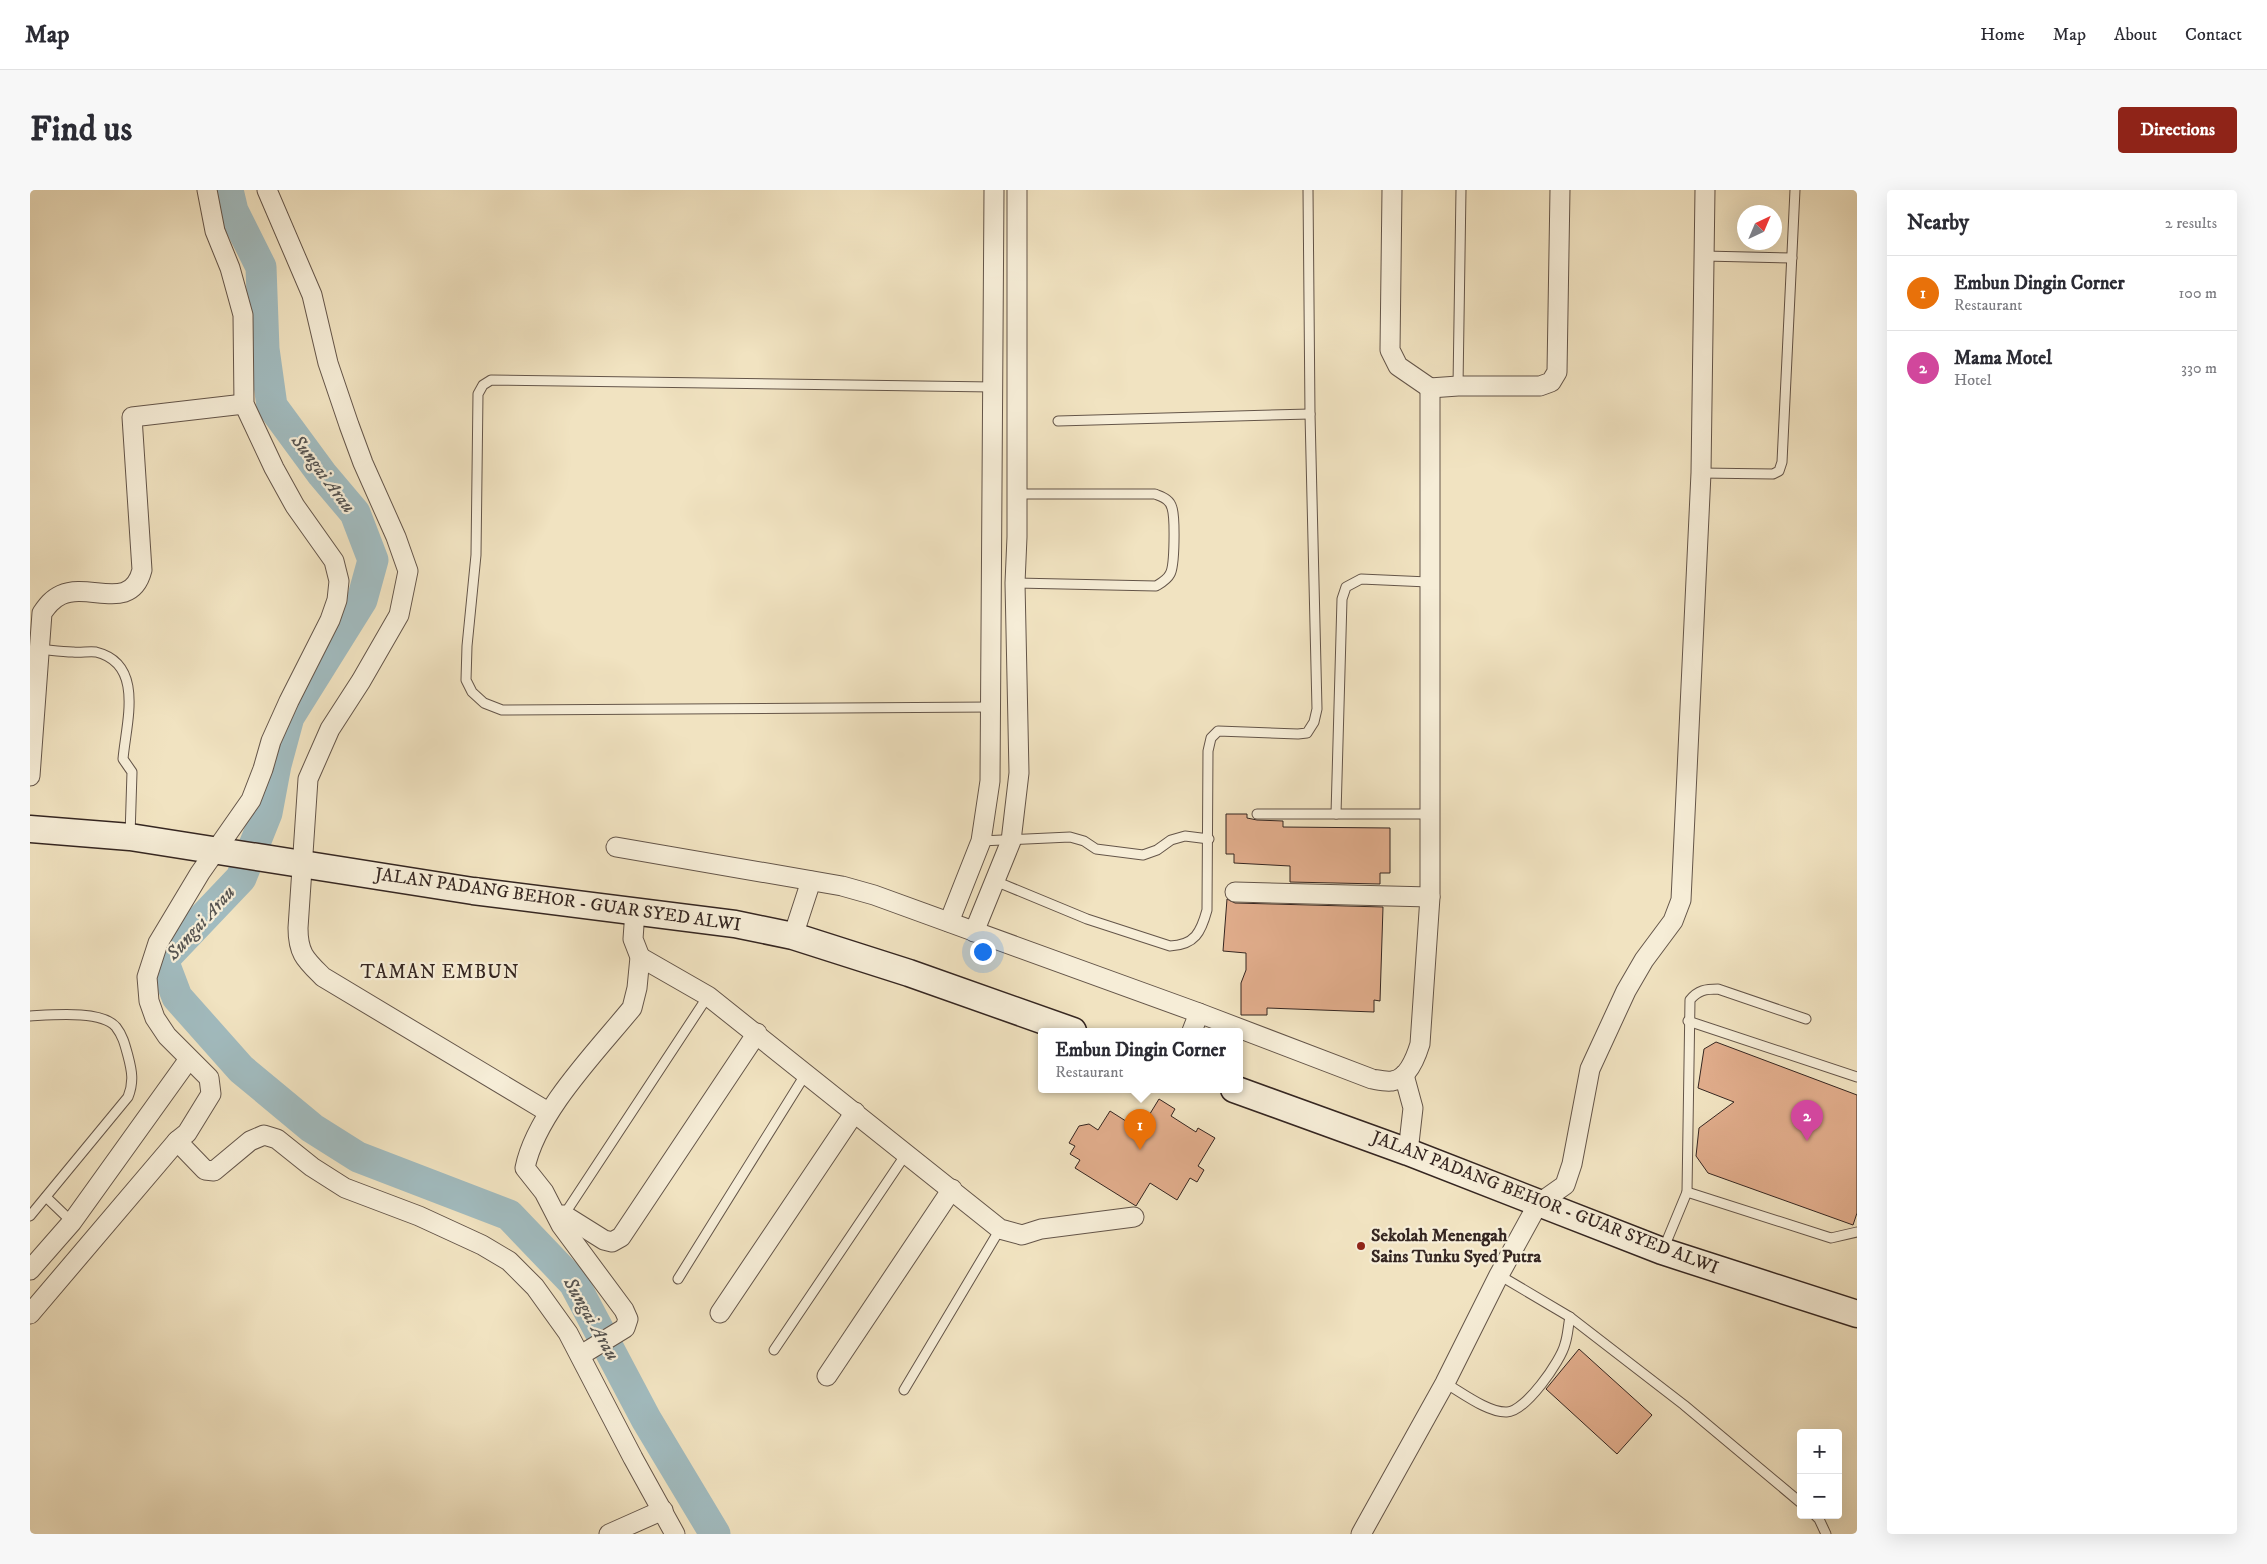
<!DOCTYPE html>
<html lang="en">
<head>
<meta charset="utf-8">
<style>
	:root { --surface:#fff; --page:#f7f7f7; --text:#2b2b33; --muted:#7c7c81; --line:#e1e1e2; --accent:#8f2418 }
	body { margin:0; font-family:"IM FELL DW Pica",serif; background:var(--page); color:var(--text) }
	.controls { position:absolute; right:15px; bottom:15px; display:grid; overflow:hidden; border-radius:5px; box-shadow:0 5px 20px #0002 }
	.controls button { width:45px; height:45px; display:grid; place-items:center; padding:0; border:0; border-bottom:1px solid var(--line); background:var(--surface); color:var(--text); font:25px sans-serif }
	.compass { position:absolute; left:1707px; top:15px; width:45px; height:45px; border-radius:50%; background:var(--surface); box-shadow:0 5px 20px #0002; rotate:44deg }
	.you { position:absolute; left:952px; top:761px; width:18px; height:18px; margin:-12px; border:4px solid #fff; border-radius:50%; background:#1a73e8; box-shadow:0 0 0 8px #1a73e833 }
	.badge { display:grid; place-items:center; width:32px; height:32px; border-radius:50%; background:var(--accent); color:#fff; font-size:16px; font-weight:700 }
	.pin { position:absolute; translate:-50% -41px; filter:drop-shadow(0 1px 2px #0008) }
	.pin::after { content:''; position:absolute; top:26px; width:18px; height:15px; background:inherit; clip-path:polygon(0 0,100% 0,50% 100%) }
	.popup { position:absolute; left:1008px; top:838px; width:205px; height:65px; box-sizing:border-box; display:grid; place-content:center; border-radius:5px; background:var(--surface); filter:drop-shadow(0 1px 4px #0005); font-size:16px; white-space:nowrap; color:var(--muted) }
	.popup b { font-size:19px; color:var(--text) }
	.popup::after { content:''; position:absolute; left:50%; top:100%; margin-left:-10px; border:10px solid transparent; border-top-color:var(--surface) }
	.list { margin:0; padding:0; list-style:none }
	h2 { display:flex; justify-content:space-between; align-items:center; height:65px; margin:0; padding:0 20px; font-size:21px }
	h2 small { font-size:16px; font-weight:400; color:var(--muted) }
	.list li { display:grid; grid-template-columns:32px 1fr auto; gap:15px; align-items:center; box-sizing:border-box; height:75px; padding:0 20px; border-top:1px solid var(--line) }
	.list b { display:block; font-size:19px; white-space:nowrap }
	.list p { margin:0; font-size:16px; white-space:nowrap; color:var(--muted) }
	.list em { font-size:16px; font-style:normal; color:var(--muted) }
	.map { position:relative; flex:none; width:1827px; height:1344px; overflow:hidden; border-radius:5px }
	header { display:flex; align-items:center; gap:30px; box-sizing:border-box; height:70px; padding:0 25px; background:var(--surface); border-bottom:1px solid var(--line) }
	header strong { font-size:24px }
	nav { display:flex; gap:28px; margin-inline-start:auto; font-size:18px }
	.intro { display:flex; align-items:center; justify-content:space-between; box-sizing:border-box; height:120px; padding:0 30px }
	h1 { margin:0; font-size:35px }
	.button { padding:12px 22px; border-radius:5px; background:var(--accent); color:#fff; font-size:18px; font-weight:700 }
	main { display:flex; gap:30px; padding:0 30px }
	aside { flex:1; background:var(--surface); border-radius:5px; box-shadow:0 5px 20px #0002 }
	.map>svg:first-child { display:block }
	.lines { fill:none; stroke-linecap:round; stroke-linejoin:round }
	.river { stroke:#a1bbbf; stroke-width:31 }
	.building { fill:#e1ad8c; stroke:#352621 }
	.lane-casing { stroke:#645549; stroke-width:11 }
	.street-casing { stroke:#645549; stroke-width:21 }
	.secondary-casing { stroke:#352621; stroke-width:29 }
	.lane { stroke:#f6edd7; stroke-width:9 }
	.street { stroke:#f6edd7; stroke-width:19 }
	.secondary { stroke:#f6edd7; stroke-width:26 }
	.poi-dot { fill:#8f2418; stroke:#f6edd7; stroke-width:2 }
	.labels { text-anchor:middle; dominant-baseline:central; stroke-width:4.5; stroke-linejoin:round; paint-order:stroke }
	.street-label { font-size:18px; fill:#352621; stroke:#f6edd7 }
	.poi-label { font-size:18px; font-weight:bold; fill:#352621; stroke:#f6edd7; text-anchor:start }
	.water-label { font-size:19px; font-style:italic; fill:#555350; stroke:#f6edd7 }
	.neighbourhood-label { font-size:19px; letter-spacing:1px; fill:#352621; stroke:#f6edd7 }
</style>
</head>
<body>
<header>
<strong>Map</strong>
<nav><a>Home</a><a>Map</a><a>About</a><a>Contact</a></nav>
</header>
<div class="intro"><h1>Find us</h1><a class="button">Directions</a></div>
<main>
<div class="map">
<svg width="1827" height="1344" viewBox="0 0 1827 1344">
	<rect width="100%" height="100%" fill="#f1e3c1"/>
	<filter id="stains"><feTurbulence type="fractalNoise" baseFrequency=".004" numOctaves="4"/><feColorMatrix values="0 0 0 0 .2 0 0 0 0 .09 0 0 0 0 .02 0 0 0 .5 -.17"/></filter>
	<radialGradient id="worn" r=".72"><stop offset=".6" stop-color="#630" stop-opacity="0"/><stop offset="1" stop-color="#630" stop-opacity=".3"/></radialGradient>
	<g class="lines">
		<path class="river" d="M198,0L203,21L231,77L234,159L242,216L292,284L325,323L343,370L332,410L259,527L246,575L237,623L211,688L133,770L147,807L211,879L282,938L328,967L479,1025L544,1093L616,1229L685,1344"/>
	</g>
	<g class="building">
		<path d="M1196,624H1217V628L1227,630L1253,631V637L1360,638V683H1350V694L1260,692V676L1204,673V664H1196Z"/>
		<path d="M1197,709L1205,713L1353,717L1350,811L1344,810V822L1237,818V825H1211V793L1216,780V763L1193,761Z"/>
		<path d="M1686,852L1827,905V1023L1823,1035L1678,983L1666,966L1669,938L1704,912L1668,898L1674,859Z"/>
		<path d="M1129,909L1145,919L1141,926L1166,942L1168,938L1185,948L1168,976L1174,980L1167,992L1160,988L1147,1010L1120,993L1106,1016L1045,978L1050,970L1040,964L1045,956L1039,953L1049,936L1059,934L1068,940L1080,921L1110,940Z"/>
		<path d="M1549,1159L1622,1225L1587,1264L1516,1199Z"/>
	</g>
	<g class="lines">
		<g class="lane-casing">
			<g id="lane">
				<path d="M1674,66L1762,68"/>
				<path d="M1428,196L1431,0"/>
				<path d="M1028,231L1280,224"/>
				<path d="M1671,283L1743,284L1749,281L1752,272L1765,0"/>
				<path d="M985,393L1126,396C1131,393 1137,390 1140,384C1145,376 1145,327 1142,318C1140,309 1132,307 1125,304H987"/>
				<path d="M8,459C20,460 31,462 43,462C50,463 59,461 66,462C115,474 96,533 93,569L102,582L100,646"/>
				<path d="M962,517L472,520L454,513L442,502L436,490L437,456L446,365L448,204L453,195L461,190L963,197"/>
				<path d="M1227,624H1399"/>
				<path d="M1306,624L1312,409L1316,397L1331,389L1398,392"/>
				<path d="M951,651L1040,647L1054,651L1066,659L1113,665L1127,660L1141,650L1155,646L1179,649"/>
				<path d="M965,691L1057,729L1140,756C1165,755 1171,742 1177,720L1178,561L1181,548L1188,541L1268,544L1277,543L1284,532L1287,519L1280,224L1278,0"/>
				<path d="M0,826C21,825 72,820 86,837C93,846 95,855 98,866C102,881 104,892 98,907L0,1026"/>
				<path d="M1658,831L1827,887"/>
				<path d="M1657,1002L1801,1048L1827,1042"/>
				<path d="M16,1007L42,1032"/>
				<path d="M534,1025L678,806"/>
				<path d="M1633,1060L1657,1002L1660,810C1668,800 1676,799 1688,799L1776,829"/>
				<path d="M1469,1085L1540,1127L1654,1215L1771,1313"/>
				<path d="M648,1089L775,885"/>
				<path d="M744,1160L876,964"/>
				<path d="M1415,1193C1431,1202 1458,1223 1477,1222C1495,1222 1531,1171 1535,1154C1538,1145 1538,1136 1540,1127"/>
				<path d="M874,1200L970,1039"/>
				<path d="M1785,1325L1789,1329L1796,1344"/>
			</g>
		</g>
		<g class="street-casing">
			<g id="street">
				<path d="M177,0L185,41L200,78L213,125L214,214L244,278L265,316L304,371L309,391L307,410L300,430L259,511L241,551L233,579L221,610L170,683L128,753L117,787L119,811L125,828L137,846L179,888L181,904L157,943L147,951L175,980L184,981L220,951L234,945L247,949L282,977L315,998L389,1026L452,1055L479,1071L505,1097L538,1143L603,1268L645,1344"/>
				<path d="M237,0L282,105L298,173L319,235L333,273L366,347L378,381L369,425L331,491L300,539L278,589L268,738C268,764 276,770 293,787L518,922"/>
				<path d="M1362,0L1360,160L1368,176L1400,198"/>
				<path d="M1400,198L1428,196H1510L1521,192L1527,182L1530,0"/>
				<path d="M0,586L12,423C17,416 22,409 31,405C60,392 101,423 112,380L102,227L214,214"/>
				<path d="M586,657L812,696L844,705L1169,823L1342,889C1348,890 1356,892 1362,891C1378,889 1386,867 1390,854L1400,707V198"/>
				<path d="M1205,702L1400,707"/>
				<path d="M919,732L951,651L960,591L964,0"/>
				<path d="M944,742L981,651L989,583L985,393L987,347V0"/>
				<path d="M763,746L781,691"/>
				<path d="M610,767L678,806L970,1039L992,1045L1011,1039L1104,1027"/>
				<path d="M1162,841L1169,823"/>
				<path d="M1374,885L1383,918L1378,962"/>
				<path d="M527,1026L534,1025L574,1050L582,1052L591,1047L727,843"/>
				<path d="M0,1080L42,1032L159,869"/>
				<path d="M690,1123L825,922"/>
				<path d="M0,1124L147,951"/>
				<path d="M551,1165L595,1138L598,1129L594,1120L531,1035L514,1002L495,978C506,923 566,862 602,818L607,798L610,767L603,749L605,721"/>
				<path d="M797,1186L922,999"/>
				<path d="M579,1344L633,1320"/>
				<path d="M1331,1344L1415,1193L1469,1085L1508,1014L1535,995L1542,974L1560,879L1596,801L1614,770L1643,731L1651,710L1671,283L1675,0"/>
			</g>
		</g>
		<g class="secondary-casing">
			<g id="secondary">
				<path d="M0,639L100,647L443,701L705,734L763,746L879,783L1043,841"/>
				<path d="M1204,899L1378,962L1632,1061L1827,1124"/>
			</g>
		</g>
		<use href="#lane" class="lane"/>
		<use href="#street" class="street"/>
		<use href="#secondary" class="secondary"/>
	</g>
	<circle class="poi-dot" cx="1331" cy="1056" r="5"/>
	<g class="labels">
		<g class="street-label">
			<text transform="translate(528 710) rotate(8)">JALAN PADANG BEHOR - GUAR SYED ALWI</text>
			<text transform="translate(1515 1013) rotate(21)">JALAN PADANG BEHOR - GUAR SYED ALWI</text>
		</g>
		<g class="poi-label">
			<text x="1341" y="1046">Sekolah Menengah<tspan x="1341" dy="21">Sains Tunku Syed Putra</tspan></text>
		</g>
		<g class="water-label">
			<text transform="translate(293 284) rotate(53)">Sungai Arau</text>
			<text transform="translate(171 733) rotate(-48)">Sungai Arau</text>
			<text transform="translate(561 1129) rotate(60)">Sungai Arau</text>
		</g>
		<g class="neighbourhood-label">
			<text x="410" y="782">TAMAN EMBUN</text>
		</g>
	</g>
	<rect width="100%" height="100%" filter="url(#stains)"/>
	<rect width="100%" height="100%" fill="url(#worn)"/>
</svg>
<div class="controls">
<button>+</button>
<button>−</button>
</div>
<svg class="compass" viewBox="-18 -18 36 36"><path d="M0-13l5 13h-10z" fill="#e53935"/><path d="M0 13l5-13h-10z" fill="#7c7c81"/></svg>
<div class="you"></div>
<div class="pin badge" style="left:1110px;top:960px;background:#e8710a">1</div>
<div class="popup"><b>Embun Dingin Corner</b>Restaurant</div>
<div class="pin badge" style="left:1777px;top:951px;background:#d1479c">2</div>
</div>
<aside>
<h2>Nearby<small>2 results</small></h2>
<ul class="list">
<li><span class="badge" style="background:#e8710a">1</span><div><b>Embun Dingin Corner</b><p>Restaurant</p></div><em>100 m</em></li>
<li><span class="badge" style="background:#d1479c">2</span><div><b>Mama Motel</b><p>Hotel</p></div><em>330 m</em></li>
</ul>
</aside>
</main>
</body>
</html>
